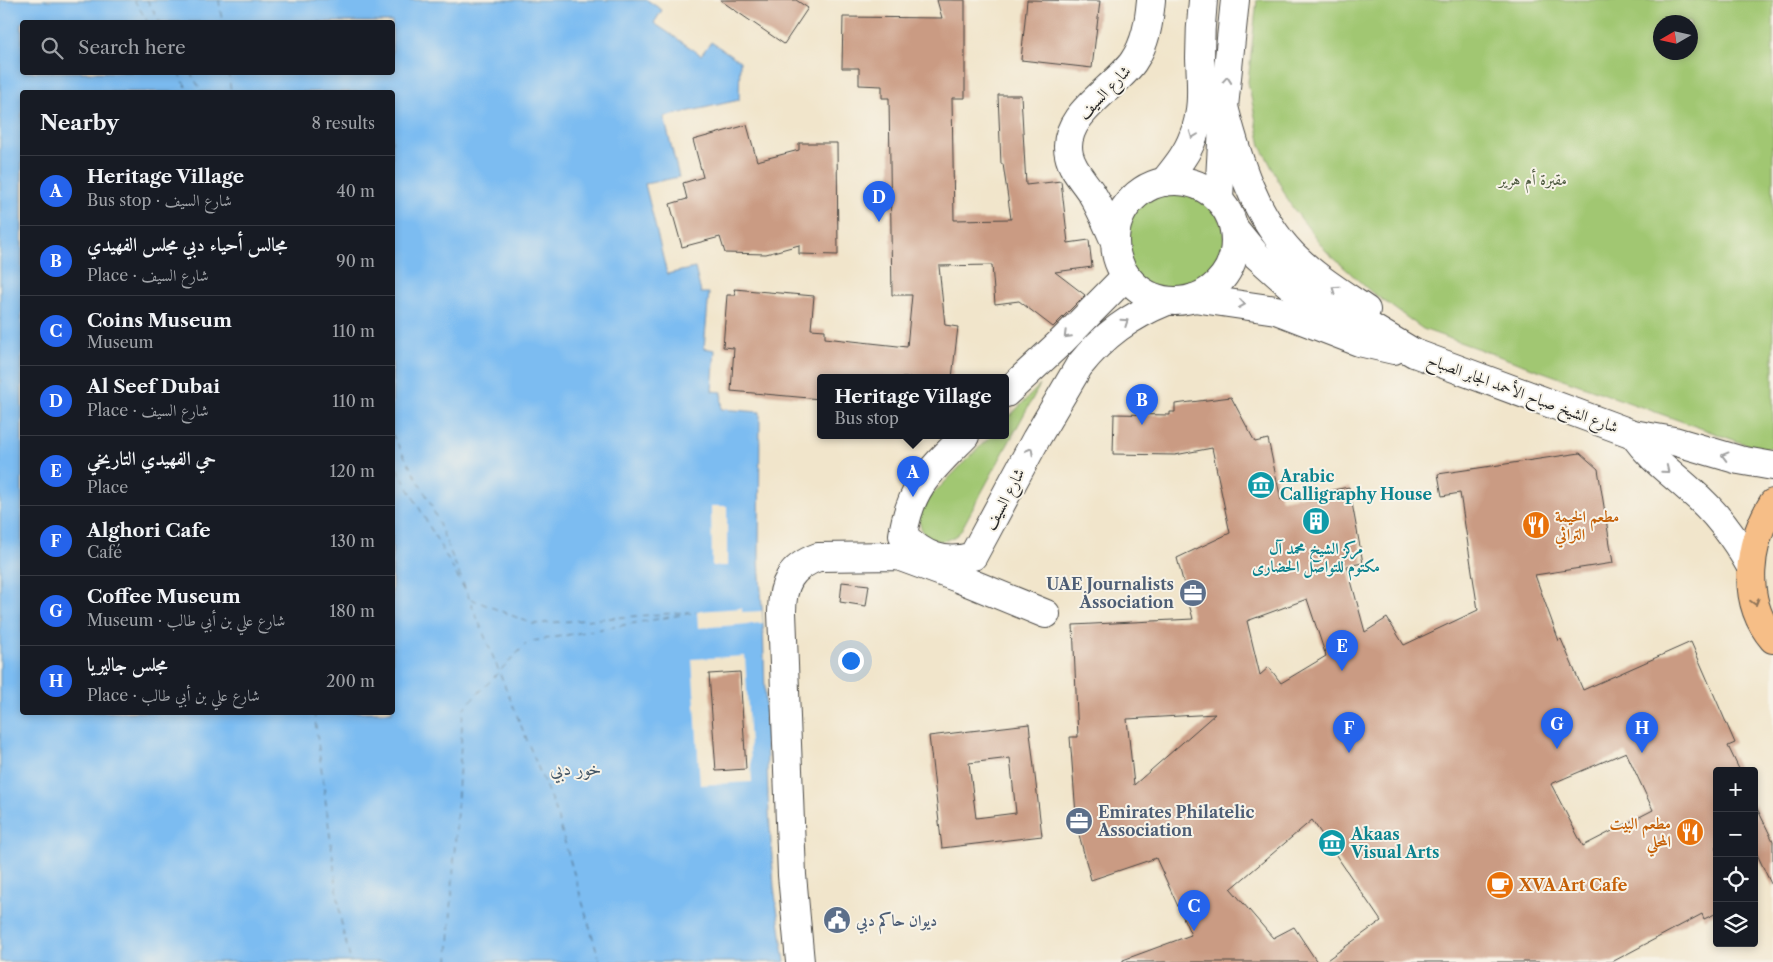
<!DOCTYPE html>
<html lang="en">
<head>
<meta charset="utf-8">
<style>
	:root { --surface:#171b24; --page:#20242c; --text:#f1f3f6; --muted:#9ea1a6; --line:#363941; --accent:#2563eb }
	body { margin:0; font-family:"Libre Caslon Text",Amiri,serif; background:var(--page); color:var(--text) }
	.controls { position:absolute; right:15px; bottom:15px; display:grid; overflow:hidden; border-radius:5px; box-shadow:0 2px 8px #0003 }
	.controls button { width:45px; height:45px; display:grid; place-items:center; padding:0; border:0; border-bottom:1px solid var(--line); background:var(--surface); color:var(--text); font:25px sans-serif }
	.compass { position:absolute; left:1653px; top:15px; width:45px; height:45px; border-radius:50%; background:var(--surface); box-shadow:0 2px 8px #0003; rotate:261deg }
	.you { position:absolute; left:850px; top:660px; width:18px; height:18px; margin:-12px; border:4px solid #fff; border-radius:50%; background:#1a73e8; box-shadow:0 0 0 8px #1a73e833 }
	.badge { display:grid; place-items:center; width:32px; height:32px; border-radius:50%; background:var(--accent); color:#fff; font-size:16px; font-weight:700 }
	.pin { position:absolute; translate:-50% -41px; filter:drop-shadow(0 1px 2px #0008) }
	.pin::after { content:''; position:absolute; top:26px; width:18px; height:15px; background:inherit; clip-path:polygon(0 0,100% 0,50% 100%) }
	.popup { position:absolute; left:817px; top:374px; width:192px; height:65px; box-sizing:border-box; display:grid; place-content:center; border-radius:5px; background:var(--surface); filter:drop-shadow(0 1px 4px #0005); font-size:16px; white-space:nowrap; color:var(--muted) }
	.popup b { font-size:19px; color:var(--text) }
	.popup::after { content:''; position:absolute; left:50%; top:100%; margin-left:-10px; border:10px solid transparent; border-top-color:var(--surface) }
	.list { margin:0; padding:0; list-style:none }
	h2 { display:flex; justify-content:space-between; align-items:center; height:65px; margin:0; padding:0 20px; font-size:21px }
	h2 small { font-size:16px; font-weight:400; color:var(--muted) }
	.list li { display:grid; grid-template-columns:32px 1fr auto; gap:15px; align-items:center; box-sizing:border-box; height:70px; padding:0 20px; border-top:1px solid var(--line) }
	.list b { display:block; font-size:19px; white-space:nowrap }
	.list p { margin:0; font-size:16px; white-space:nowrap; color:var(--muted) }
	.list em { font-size:16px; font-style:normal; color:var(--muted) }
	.icon { flex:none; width:28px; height:28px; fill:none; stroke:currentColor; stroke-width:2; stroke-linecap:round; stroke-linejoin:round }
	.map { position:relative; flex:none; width:1773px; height:962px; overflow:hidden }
	.search { position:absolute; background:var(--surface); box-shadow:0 2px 8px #0003; left:20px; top:20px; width:375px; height:55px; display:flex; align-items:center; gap:12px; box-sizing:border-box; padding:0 18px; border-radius:5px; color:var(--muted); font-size:19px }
	.panel { position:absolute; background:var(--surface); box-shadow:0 2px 8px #0003; left:20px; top:90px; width:375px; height:625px; border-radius:5px }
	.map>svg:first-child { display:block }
	.green { fill:#a1c772; stroke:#66794e; fill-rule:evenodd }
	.water { fill:#7cbcf1; stroke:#54748e; fill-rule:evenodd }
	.pier { fill:#f1e5cb }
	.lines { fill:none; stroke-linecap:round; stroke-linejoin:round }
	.ferry { stroke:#435666; stroke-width:1; stroke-dasharray:6 5; stroke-linecap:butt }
	.building { fill:#ca9b83; fill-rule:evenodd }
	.minor-casing { stroke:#494743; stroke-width:30 }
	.major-casing { stroke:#494743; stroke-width:30 }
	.minor { stroke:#fff; stroke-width:28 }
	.major { stroke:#f6be87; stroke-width:28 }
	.oneway { stroke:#a0a0a0 }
	.oneway2 { stroke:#907459 }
	.labels { text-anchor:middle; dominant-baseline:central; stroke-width:4; stroke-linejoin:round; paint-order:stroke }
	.street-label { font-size:16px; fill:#2b2b2b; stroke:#f7f3e8 }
	.park-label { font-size:16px; fill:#4e5a40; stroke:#f7f3e8 }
	.culture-label { font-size:16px; font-weight:bold; fill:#0d838f; stroke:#f7f3e8; text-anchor:start }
	.food-label { font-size:16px; font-weight:bold; fill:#c56008; stroke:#f7f3e8; text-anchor:start }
	.service-label { font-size:16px; font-weight:bold; fill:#4e5e75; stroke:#f7f3e8; text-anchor:start }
	.water-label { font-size:18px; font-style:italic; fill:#435666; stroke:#f7f3e8 }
</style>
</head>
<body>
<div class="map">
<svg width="1773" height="962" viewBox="0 0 1773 962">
	<rect width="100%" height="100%" fill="#f7f3e8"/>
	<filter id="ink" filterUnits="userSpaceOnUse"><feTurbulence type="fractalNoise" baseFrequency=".02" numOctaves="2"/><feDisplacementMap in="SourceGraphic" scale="10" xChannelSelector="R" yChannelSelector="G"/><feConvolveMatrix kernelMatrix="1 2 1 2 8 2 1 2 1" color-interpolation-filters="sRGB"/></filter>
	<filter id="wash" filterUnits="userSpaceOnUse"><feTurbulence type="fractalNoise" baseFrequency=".0096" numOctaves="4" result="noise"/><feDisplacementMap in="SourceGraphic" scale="20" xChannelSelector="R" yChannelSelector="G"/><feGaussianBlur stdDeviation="1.12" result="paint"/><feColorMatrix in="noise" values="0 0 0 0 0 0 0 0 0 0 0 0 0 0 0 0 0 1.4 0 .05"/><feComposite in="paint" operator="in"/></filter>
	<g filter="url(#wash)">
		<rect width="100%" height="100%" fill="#f1e5cb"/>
		<g class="green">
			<path d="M1257,0H1773V447L1759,449L1423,329L1370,291L1326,251L1290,204L1261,146L1248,82ZM1660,22H1690V52H1660Z"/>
			<circle cx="1174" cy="241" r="51"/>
			<path d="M1040,385L960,532C938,554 908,532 924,504C928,497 936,491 942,485C958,469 974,452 991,436H1006V420Z"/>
		</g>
		<path class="water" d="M0,0H647L662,10L654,23L701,55L711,42L740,61L739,100L664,117L679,177L645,184L667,274L695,268L701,293H709L704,348L715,350L712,391L722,392L721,409L760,412L759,560L763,623L768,797L774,887L785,962H0ZM22,22H392V72H22ZM22,92H392V712H22Z"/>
		<g class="pier">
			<path d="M711,506H727V566H712Z"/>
			<path d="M742,608V612L762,611L763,623L698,628L697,611Z"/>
			<path d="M745,656L752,782L700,785L692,659Z"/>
		</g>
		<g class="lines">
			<g class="ferry">
				<path d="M134,0L148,22"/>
				<path d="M147,0L160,22"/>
				<path d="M219,0L222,22"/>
				<path d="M178,72L189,92"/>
				<path d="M190,72L202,92"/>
				<path d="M228,72L231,92"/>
				<path d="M392,434L430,502L555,809L600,962"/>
				<path d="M392,459L466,592"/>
				<path d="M471,599L533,624L689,612"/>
				<path d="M314,712L342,928L351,962"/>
				<path d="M448,962L463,709L528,642L697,612"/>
			</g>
		</g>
		<g id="blocks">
			<g class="building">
				<path d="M720,0H796L808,8L784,44Z"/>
				<path d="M937,0H965V98H952L954,220L1011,219L1003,164H1001L998,95H1021L1026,185L1061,181L1068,243L1089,240L1092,267L1055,272L1085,295L1053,327L1019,301L995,304L992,265L939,266L945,325L958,327L952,378H820V399L731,391L734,348L723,347L727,295H736L734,289L814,296L811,329L825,330V338L907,347L912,295H892L889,98H882V86L859,85V68H842L843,17L942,18Z"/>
				<path d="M1027,0L1100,1L1092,68L1021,60Z"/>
				<path d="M747,125L757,161L799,150V143H837L838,255L799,254V245L766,254L725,253L720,237L682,247L670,204L687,199L683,183L703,177L693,140Z"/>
				<path d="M1231,397L1255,442L1268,439L1281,500L1349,487L1363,563L1347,566L1365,632L1387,618L1404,645L1478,610L1460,493L1442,496L1438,474L1580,453L1598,469L1613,563L1535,575L1559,641L1561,639L1583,690L1691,642L1735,743L1728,746L1740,771H1717V846L1715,847L1717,852V913L1704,919L1702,914L1612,962H1324L1381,921L1312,820L1231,889L1273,938L1294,927L1317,962H1123V960L1191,935L1156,858L1091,880L1077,827L1070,737H1078L1073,625L1193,619L1177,558L1230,533L1212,448L1175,455L1113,454L1114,414L1170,415V412H1175V404ZM1307,599L1326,656L1281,683L1269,667L1260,675L1247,621ZM1215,714L1134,785L1127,719ZM1626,752L1653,810L1583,846L1551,784Z"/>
				<path d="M842,582L869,585L866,606L840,602Z"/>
				<path d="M740,672L746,769L716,771L709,674Z"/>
				<path d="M1029,724L1042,836L942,848L929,736ZM1010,758L1016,813L976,818L969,763Z"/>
				<path d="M1754,802L1773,841V888L1754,848Z"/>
			</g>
		</g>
	</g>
	<g filter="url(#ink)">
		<use href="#blocks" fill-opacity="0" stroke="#494743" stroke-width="1"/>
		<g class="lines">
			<g class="minor-casing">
				<g id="minor">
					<path d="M1224,107C1238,160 1254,215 1293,255C1315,277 1341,293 1366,310"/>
					<circle cx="1175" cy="241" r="60"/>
					<path d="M1164,182C1175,168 1187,154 1193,137C1204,112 1201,84 1200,58C1200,38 1201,19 1203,0"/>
					<path d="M1219,198L1224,107L1235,0"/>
					<path d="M1234,228L1256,255L1293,288L1313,300L1372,328L1414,353L1633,434L1674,441L1739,460L1773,466"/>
					<path d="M1115,242C1108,226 1101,209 1092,194C1084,181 1072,170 1069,155C1060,116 1114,89 1133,62C1146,43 1149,22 1151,0"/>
					<path d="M1194,298L1276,310L1359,342L1394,350"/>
					<path d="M1006,393L1063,340L1126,276"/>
					<path d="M1633,434C1651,459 1669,471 1691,491C1716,512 1735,538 1751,567"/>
					<path d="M965,436C932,469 910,487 903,535C923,556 945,565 973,556L1036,439L1079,366C1104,335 1130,316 1167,301"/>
					<path d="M800,962L792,875L782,612C782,583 791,567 818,557L898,556L958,578L1046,614"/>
				</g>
			</g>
			<g class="major-casing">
				<path id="major" d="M1773,503C1748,543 1740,600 1773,639"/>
			</g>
			<use href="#minor" class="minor"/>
			<use href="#major" class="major"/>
		</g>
		<defs><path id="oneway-chevron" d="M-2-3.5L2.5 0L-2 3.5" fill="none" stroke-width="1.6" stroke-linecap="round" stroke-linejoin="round" transform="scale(1.25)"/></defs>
		<g class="oneway">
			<use href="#oneway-chevron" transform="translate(1227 80) rotate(-85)"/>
			<use href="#oneway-chevron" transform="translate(1193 135) rotate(111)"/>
			<use href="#oneway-chevron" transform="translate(1335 289) rotate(-145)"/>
			<use href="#oneway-chevron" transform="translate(1242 304) rotate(8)"/>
			<use href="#oneway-chevron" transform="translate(1125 322) rotate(-34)"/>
			<use href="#oneway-chevron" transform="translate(1067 335) rotate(135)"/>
			<use href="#oneway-chevron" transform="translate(1030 451) rotate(-62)"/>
			<use href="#oneway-chevron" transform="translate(1725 456) rotate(-165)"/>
			<use href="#oneway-chevron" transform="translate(1666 470) rotate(39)"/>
		</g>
		<use class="oneway2" href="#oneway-chevron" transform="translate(1755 602) rotate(74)"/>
	</g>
	<defs>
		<g id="museum-disc" transform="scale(1.4375)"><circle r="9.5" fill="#0f9aa8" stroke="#f7f3e8"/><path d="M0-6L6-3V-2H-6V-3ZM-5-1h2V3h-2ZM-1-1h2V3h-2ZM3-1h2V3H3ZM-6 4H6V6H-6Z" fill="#fff"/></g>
		<g id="building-disc" transform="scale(1.4375)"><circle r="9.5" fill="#0f9aa8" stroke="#f7f3e8"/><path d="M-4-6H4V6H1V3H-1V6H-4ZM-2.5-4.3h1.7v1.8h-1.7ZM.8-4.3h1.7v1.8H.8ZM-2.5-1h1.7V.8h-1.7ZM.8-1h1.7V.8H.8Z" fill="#fff"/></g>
		<g id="restaurant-disc" transform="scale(1.4375)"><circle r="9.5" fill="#e8710a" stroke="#f7f3e8"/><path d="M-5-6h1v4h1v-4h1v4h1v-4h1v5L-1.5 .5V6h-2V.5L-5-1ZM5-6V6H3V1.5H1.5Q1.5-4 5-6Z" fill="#fff"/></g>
		<g id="office-disc" transform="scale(1.4375)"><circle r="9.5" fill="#5c6f8a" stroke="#f7f3e8"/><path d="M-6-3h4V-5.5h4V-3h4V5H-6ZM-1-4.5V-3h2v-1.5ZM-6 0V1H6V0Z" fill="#fff"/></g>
		<g id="cafe-disc" transform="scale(1.4375)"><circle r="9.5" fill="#e8710a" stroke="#f7f3e8"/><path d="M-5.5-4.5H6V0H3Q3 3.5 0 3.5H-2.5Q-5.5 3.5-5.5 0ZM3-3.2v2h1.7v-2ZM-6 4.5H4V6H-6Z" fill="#fff"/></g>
		<g id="civic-disc" transform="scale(1.4375)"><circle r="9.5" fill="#5c6f8a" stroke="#f7f3e8"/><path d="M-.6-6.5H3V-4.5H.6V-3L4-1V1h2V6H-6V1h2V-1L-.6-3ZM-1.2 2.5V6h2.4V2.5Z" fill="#fff"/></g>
	</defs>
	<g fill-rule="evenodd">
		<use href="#museum-disc" x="1261" y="485"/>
		<use href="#building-disc" x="1316" y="521"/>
		<use href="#restaurant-disc" x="1536" y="525"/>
		<use href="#office-disc" x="1193" y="593"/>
		<use href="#office-disc" x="1079" y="821"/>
		<use href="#restaurant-disc" x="1690" y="832"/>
		<use href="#museum-disc" x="1332" y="843"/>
		<use href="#cafe-disc" x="1500" y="885"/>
		<use href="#civic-disc" x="837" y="920"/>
	</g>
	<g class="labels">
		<g class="street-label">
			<text transform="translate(1104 92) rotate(-46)">شارع السيف</text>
			<text transform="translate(1523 393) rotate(20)">شارع الشيخ صباح الأحمد الجابر الصباح</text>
			<text transform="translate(1004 499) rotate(-62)">شارع السيف</text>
		</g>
		<g class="park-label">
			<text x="1533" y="179">مقبرة أم هرير</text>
		</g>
		<g class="culture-label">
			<text x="1280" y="476">Arabic<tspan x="1280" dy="18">Calligraphy House</tspan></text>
			<text x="1316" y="548" text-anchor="middle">مركز الشيخ محمد آل<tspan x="1316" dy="18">مكتوم للتواصل الحضارى</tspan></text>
			<text x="1351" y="834">Akaas<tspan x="1351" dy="18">Visual Arts</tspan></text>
		</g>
		<g class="food-label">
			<text x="1555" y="516">مطعم الخيمة<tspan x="1555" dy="18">التراثي</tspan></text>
			<text x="1671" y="823" text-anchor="end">مطعم البيت<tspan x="1671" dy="18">المحلي</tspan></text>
			<text x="1519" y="885">XVA Art Cafe</text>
		</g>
		<g class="service-label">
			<text x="1174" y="584" text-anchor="end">UAE Journalists<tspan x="1174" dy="18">Association</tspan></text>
			<text x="1098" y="812">Emirates Philatelic<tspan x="1098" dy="18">Association</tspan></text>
			<text x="856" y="920">ديوان حاكم دبي</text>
		</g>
		<g class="water-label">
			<text x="576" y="769">خور دبي</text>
		</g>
	</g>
</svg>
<div class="controls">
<button>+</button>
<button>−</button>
<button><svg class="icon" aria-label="locate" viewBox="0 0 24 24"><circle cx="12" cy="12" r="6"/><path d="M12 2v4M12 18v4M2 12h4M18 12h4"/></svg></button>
<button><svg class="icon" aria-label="layers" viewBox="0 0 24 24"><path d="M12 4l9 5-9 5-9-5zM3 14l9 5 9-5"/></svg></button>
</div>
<svg class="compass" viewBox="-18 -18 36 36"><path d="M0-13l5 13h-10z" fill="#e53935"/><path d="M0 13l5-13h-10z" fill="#9ea1a6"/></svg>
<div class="you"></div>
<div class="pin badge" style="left:913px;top:497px">A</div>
<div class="popup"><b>Heritage Village</b>Bus stop</div>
<div class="pin badge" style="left:1142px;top:425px">B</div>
<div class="pin badge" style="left:1194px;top:931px">C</div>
<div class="pin badge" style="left:879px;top:222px">D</div>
<div class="pin badge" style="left:1342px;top:671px">E</div>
<div class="pin badge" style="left:1349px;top:753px">F</div>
<div class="pin badge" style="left:1557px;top:749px">G</div>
<div class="pin badge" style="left:1642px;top:753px">H</div>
<div class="search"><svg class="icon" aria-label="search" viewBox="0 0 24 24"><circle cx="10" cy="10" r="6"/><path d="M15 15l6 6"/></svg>Search here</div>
<section class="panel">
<h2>Nearby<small>8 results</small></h2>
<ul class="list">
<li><span class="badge">A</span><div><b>Heritage Village</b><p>Bus stop · شارع السيف</p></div><em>40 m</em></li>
<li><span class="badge">B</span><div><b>مجالس أحياء دبي مجلس الفهيدي</b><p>Place · شارع السيف</p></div><em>90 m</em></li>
<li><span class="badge">C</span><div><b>Coins Museum</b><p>Museum</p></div><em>110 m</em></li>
<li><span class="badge">D</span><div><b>Al Seef Dubai</b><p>Place · شارع السيف</p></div><em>110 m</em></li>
<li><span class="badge">E</span><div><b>حي الفهيدي التاريخي</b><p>Place</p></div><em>120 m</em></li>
<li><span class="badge">F</span><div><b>Alghori Cafe</b><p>Café</p></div><em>130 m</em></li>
<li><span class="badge">G</span><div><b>Coffee Museum</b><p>Museum · شارع علي بن أبي طالب</p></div><em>180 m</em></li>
<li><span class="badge">H</span><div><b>مجلس جاليريا</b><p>Place · شارع علي بن أبي طالب</p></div><em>200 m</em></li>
</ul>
</section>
</div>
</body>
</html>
